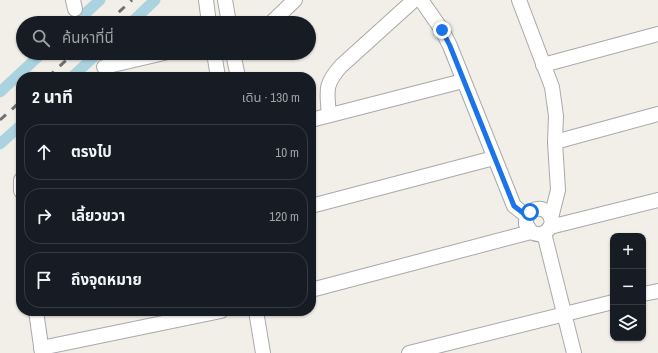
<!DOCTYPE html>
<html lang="th">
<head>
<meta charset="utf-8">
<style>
	:root { --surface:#171b24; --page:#20242c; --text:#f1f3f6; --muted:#9ea1a6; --line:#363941 }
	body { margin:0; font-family:"Archivo Narrow","Noto Sans Thai",sans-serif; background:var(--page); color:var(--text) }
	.controls { position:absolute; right:12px; bottom:12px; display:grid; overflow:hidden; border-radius:8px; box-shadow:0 1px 3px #0004 }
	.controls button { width:36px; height:36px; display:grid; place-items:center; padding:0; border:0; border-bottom:1px solid var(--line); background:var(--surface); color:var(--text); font:20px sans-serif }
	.stop { position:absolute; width:12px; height:12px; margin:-9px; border:3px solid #1a73e8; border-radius:50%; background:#fff }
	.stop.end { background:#1a73e8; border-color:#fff; box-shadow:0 1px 4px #0008 }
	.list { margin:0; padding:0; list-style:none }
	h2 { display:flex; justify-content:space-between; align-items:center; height:52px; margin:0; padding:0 16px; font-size:17px }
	h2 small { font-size:13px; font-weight:400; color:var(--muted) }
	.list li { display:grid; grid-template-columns:26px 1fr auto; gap:12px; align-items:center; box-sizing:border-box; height:56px; margin:0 8px 8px; padding:0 8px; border:1px solid var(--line); border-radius:16px }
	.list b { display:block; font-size:15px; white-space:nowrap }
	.list em { font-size:13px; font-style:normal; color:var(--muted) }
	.icon { flex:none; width:22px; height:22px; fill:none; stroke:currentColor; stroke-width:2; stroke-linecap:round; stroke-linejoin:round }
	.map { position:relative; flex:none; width:658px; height:353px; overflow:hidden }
	.search { position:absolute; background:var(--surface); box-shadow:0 1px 3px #0004; left:16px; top:16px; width:300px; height:44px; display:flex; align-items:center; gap:10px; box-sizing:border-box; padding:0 14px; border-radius:22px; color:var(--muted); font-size:15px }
	.panel { position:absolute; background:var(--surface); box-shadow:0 1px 3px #0004; left:16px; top:72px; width:300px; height:244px; border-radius:16px }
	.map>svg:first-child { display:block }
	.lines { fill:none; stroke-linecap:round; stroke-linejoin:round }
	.canal { stroke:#aad3df; stroke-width:11 }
	.minor-casing { stroke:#a9a9a9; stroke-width:16 }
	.minor { stroke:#fff; stroke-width:14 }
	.rail { stroke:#707070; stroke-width:3; stroke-dasharray:8 8; stroke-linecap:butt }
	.route { stroke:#1a73e8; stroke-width:5 }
</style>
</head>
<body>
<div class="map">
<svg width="658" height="353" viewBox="0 0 658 353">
	<rect width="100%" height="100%" fill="#f2efe9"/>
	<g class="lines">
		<g class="canal">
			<path d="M75,23L100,0"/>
			<path d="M131,23L155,0"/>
			<path d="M72,77L98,53"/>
			<path d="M0,92L42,53"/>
			<path d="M0,144L21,125"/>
		</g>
		<g class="minor-casing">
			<g id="minor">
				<path d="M73,0L75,9"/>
				<path d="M206,0L209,23"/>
				<path d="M225,0L229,23"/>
				<path d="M421,0L442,30L450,46L514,206L527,216"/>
				<path d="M519,0L552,87L556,116L555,142L558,190L551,218"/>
				<path d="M271,23L295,0"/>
				<path d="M214,53L218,77"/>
				<path d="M233,53L238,77"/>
				<path d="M543,65L658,34"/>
				<path d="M104,67L164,53"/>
				<path d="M329,115C327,91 324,85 341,66L414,0"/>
				<path d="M311,120L463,81"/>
				<path d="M555,142L658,114"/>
				<path d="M21,180V191"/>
				<path d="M311,206L494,158"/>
				<path d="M550,227L658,200"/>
				<path d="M544,233L574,353"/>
				<path d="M311,290L531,232C541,237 548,233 552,223C550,203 525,205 526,224L531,232"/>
				<path d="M643,294L658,291"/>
				<path d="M36,311L42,353"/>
				<path d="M256,311L263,353"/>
				<path d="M41,348L221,311"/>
				<path d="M409,353L613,302"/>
			</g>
		</g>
		<use href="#minor" class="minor"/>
		<g class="rail">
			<path d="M107,23L132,0"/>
			<path d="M48,77L74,53"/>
			<path d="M0,120L21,101"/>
		</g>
	</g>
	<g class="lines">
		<path class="route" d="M442,30L450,46L514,206L527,216L530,212"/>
	</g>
</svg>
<div class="controls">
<button>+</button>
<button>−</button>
<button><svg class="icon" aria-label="layers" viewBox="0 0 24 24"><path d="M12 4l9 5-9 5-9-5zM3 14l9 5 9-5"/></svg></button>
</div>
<div class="stop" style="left:530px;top:212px"></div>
<div class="stop end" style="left:442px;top:30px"></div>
<div class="search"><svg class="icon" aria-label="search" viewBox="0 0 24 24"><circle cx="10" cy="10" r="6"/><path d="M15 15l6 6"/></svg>ค้นหาที่นี่</div>
<section class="panel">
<h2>2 นาที<small>เดิน · 130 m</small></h2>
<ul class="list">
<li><svg class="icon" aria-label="ahead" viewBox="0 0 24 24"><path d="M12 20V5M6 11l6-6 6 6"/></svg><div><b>ตรงไป</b></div><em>10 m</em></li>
<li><svg class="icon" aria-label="right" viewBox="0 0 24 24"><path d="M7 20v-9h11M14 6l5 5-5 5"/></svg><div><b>เลี้ยวขวา</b></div><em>120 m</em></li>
<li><svg class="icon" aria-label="arrive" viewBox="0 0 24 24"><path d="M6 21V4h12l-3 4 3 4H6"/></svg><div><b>ถึงจุดหมาย</b></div></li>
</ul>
</section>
</div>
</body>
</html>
